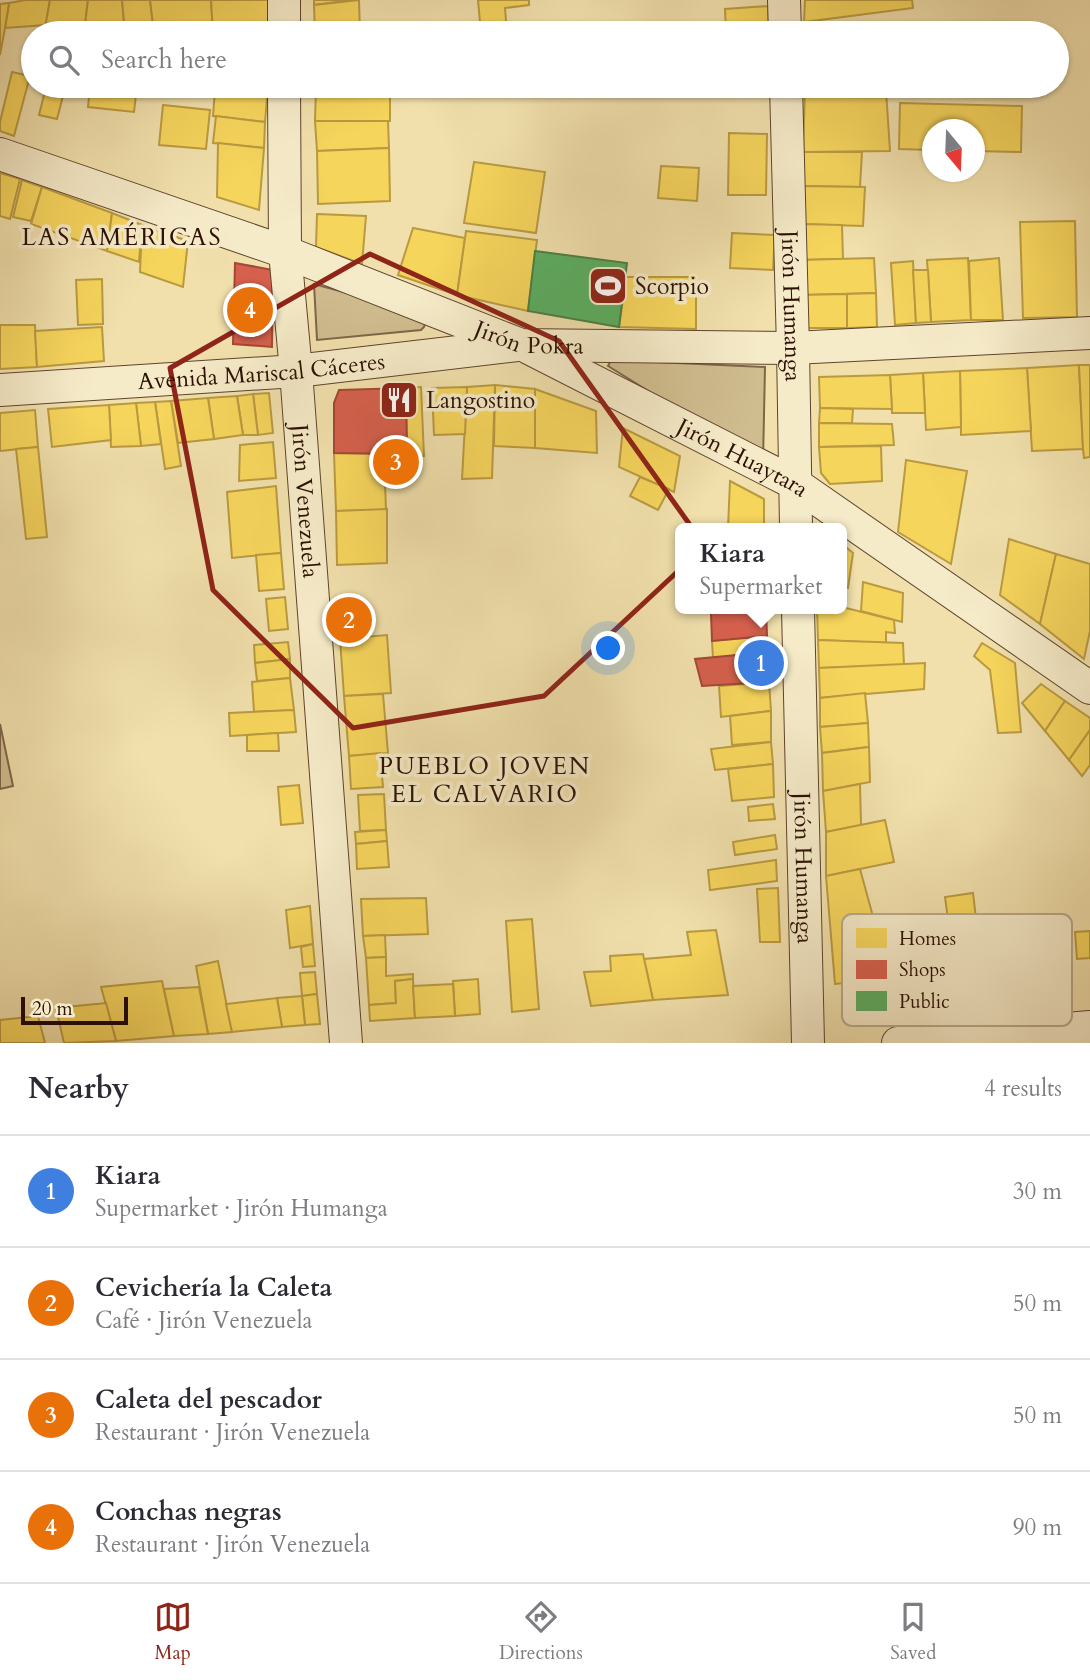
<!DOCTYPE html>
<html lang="en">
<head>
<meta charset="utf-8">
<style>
	:root { --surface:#fff; --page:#f7f7f7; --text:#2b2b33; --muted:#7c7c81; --line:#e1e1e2; --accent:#8f2418 }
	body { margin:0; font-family:Cardo,serif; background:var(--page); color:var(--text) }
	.compass { position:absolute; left:922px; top:119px; width:63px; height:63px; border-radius:50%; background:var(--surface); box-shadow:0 2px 5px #0004; rotate:161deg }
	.scale { position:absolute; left:21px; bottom:18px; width:107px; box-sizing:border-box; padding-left:7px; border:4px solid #2c1003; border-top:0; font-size:19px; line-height:24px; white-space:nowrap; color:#2c1003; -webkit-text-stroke:5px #f6ebc9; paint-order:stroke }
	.you { position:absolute; left:609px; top:649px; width:24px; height:24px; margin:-18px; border:5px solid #fff; border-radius:50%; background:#1a73e8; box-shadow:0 0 0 10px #1a73e833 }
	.badge { display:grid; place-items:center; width:46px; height:46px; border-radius:50%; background:var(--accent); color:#fff; font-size:23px; font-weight:700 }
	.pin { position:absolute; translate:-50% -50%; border:4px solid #fff; box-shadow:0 2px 7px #0006 }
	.popup { position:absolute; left:675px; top:523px; width:172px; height:91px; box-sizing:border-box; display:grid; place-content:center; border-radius:10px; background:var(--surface); filter:drop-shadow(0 2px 5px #0005); font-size:23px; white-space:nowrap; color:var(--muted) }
	.popup b { font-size:26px; color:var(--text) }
	.popup::after { content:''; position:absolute; left:50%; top:100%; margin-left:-14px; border:14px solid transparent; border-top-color:var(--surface) }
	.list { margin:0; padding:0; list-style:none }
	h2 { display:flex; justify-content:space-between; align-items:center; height:91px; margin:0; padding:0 28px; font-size:30px }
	h2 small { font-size:23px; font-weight:400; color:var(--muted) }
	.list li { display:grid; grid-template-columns:46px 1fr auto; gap:21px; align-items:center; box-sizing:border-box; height:112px; padding:0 28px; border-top:2px solid var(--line) }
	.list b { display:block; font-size:26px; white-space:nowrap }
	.list p { margin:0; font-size:23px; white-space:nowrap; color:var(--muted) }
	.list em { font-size:23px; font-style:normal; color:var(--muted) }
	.icon { flex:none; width:38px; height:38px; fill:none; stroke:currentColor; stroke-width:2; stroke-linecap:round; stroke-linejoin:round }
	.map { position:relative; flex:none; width:1090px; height:1043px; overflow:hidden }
	.search { position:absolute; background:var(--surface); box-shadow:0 2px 5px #0004; left:21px; right:21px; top:21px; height:77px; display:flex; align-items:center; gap:18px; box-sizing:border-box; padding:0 24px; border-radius:38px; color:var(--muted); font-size:26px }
	.sheet { height:539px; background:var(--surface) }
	nav { display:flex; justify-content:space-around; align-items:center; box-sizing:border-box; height:98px; border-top:2px solid var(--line); background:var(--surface); font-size:19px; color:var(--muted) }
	nav a { display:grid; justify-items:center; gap:4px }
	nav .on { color:var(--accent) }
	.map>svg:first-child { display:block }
	.green { fill:#d0bd8f; stroke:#7e6649; stroke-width:2 }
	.homes { fill:#f6d55c; stroke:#b99a41; stroke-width:2 }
	.shops { fill:#d6604d; stroke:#a34837; stroke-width:2 }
	.public { fill:#5aae61; stroke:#4c7f45; stroke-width:2 }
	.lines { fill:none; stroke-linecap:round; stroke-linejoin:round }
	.minor-casing { stroke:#5d442d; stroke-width:34 }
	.minor { stroke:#f6ebc9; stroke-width:32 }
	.marked { fill:none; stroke:#8f2418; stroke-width:5; stroke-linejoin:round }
	.labels { text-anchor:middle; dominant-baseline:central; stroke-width:7; stroke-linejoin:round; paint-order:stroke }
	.poi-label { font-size:23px; fill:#2c1003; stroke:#f6ebc9; text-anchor:start }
	.street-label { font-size:23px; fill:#2c1003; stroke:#f6ebc9 }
	.neighbourhood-label { font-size:24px; letter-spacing:2px; fill:#2c1003; stroke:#f6ebc9 }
	.key { fill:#f6ebc9; stroke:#b9a98e; stroke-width:2 }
	.key-label { font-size:19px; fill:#2c1003 }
</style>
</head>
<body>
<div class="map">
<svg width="1090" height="1043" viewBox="0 0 1090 1043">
	<rect width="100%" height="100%" fill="#f1e0ac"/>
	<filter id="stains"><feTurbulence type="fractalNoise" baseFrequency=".00286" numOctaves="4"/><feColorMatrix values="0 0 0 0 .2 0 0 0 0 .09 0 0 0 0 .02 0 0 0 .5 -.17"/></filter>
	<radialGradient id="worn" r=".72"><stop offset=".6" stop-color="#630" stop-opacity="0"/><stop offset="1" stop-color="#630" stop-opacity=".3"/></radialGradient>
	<g class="green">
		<path d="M314,284L420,313L426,321L424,327L421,330L317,340Z"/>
		<path d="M611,360L765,367L763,462L608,366Z"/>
		<path d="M0,724L13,786L0,789Z"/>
	</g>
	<g class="homes">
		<path d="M25,0H50L46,25L5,28L9,3Z"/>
		<path d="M50,0H88L84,33H44Z"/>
		<path d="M88,0H122L125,33H84Z"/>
		<path d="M122,0H150L154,33H125Z"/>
		<path d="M150,0H211L213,33H154Z"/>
		<path d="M211,0H270V33H213Z"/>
		<path d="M314,0H353L314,5Z"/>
		<path d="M359,0L360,33H315L314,5Z"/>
		<path d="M478,0H529V5L505,8L507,33H481Z"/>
		<path d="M805,0H912L913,8L804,22Z"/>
		<path d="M9,3L5,28L0,55V4Z"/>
		<path d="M768,6L769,33H726L725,9Z"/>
		<path d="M546,24L579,25V33H546Z"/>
		<path d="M12,72L30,76L14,136L0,131V122Z"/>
		<path d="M90,86H137L134,112L88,107Z"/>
		<path d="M228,86H268L265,122L213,116L215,90H228Z"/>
		<path d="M316,86H390V121H315Z"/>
		<rect x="805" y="86" width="77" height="4"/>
		<path d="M805,90H886L890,151L803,152Z"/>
		<path d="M45,91L63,96L57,119L39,115Z"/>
		<path d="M900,103L1022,106L1021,152L974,151V130H932V150L899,149Z"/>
		<path d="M163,105L210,110L206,149L159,145Z"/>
		<path d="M216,116L265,122L264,148L213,143Z"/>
		<path d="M315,121H388L389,148L317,151Z"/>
		<path d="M729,133L767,134L766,195H728Z"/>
		<path d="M218,143L264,148L259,210L217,197Z"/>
		<path d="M389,148L390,201L318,204L317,151Z"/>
		<path d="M803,152H862L860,187L800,186Z"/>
		<path d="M474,162L545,172L536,233L464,223Z"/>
		<path d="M661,166L699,168L697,201L658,198Z"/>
		<path d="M0,173L20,179L10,219L0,216Z"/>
		<path d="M22,180L42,187L31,221L13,217Z"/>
		<path d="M800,186L865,187L863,226L800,224Z"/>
		<path d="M42,187L112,213L107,251L31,224Z"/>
		<path d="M112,213L142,225L139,262L107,251Z"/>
		<path d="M317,214L366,216L362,264L316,247Z"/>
		<path d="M1075,221L1077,317L1023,318L1020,222Z"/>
		<path d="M800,224L842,225L843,259L800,260Z"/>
		<path d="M142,225L188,241L183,287L140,272Z"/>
		<path d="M413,228L465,238L457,295L398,275Z"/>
		<path d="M466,231L537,240L528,311L457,295Z"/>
		<path d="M732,233L775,235L773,270L730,268Z"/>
		<path d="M874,258L876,293L801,295L800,260Z"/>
		<path d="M968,258L971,320L931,322L927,260Z"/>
		<path d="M999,258L1003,320H971L969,261Z"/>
		<path d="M913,261L916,323L895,325L891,263Z"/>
		<path d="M913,270H928L931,322L916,323Z"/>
		<path d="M626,277H696V329L619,327Z"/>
		<path d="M102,279L103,324L78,325L76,280Z"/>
		<path d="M876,293L877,327L847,328V294Z"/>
		<path d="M847,294V328H801V295Z"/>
		<path d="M0,325H35L37,367L0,369Z"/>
		<path d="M102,327L104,361L37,367L35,331Z"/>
		<path d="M1079,365L1083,449L1032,451L1027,368Z"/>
		<path d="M1079,365H1090V457L1084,458L1083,449Z"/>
		<path d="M1027,368L1031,431L961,435L960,371Z"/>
		<path d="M960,371L961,427L926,430L923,373Z"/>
		<path d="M923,373L925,413H892L890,375Z"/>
		<path d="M890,375L892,409L820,408L819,377Z"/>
		<path d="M495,385L535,389V448L494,446Z"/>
		<path d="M495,385L492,478L462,479L467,387Z"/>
		<path d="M421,387L424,456L407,457L406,388Z"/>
		<path d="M467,387L465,434L434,435L432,388Z"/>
		<path d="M535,389L596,411L597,453L535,448Z"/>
		<path d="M269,393L273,433L258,435L253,394Z"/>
		<path d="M253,394L258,435H243L237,396Z"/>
		<path d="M237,396L243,435L214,439L208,398Z"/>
		<path d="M208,398L214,439L178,443L171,401Z"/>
		<path d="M171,401L181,466L165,469L155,402Z"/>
		<path d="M155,402L161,444L141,446L136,403Z"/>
		<path d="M136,403L141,446L111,447L109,405Z"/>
		<path d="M109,405L111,440L52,447L48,409Z"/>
		<path d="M820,408L853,409L852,423H819Z"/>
		<path d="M35,410L38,447L0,451V413Z"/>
		<path d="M819,423L892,424L894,445L819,447Z"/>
		<path d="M623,428L680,456L674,492L619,467Z"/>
		<path d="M273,442L276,478L239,481L240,445Z"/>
		<path d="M881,446L882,481L830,484L821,473L819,447Z"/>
		<path d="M38,447L47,537L26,539L16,449Z"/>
		<path d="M334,453L384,454L386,510L336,511Z"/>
		<path d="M906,460L967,471L951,564L898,532Z"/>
		<path d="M640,477L669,489L658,510L630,496Z"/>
		<path d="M730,481L764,499V528H728Z"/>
		<path d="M276,486L281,553L232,558L227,492Z"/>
		<path d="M387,509V563L337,565L336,511Z"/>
		<path d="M1009,539L1056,554L1040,624L1000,595Z"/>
		<path d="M842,544L853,553L848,588L842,586Z"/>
		<path d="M281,553L284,589L259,591L256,555Z"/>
		<path d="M1056,554L1090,564V631L1084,659L1040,624Z"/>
		<path d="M863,582L903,593L902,622L861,611Z"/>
		<path d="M285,597L288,629L269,631L266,599Z"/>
		<path d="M842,607L894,620L895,633L886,632V643L818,640L817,609H842Z"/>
		<path d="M387,635L391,693L344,696L340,639Z"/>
		<path d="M767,636L768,652L713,658L712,641Z"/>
		<path d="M818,640L903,643L904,665L819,668Z"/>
		<path d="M288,642L290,659L255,663L254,645Z"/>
		<path d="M982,643L1015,663L1021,732L998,733L990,670L974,656Z"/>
		<path d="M290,659V678L257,681L255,663Z"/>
		<path d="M925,663L924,689L820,698L819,668Z"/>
		<path d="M290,678L294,710L254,712L252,682Z"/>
		<path d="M769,682L771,711L721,717L719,686Z"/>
		<path d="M1041,684L1065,701L1045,731L1022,703Z"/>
		<path d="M865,693L868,723L820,727V698Z"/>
		<path d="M383,694L388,753L349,756L344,696Z"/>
		<path d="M1065,701L1090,718V730L1069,760L1045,731Z"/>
		<path d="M294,710L296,732L230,736L229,713Z"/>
		<path d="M771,711V742L732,745L730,716Z"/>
		<path d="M868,723L869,747L822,753L820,727Z"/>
		<path d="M1090,730V765L1082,776L1069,760Z"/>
		<path d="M278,733L279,751H247V735Z"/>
		<path d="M771,742L773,764L715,770L711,749Z"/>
		<path d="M869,747L870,782L823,791L822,753Z"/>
		<path d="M380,753L383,787L351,789L349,756Z"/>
		<path d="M773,764L774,797L732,801L728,769Z"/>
		<path d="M860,784L861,825L826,832L823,791Z"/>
		<path d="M299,785L303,823L281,825L278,787Z"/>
		<path d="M384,794L386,830L360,831L358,795Z"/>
		<path d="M773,804L775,819L749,821L748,807Z"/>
		<path d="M885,820L894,862L826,876V832Z"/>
		<path d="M386,830L387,841L356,844L355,832Z"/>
		<path d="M775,835L777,849L735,855L733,842Z"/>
		<path d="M387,841L389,867L357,869L356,844Z"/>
		<path d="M776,860L777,881L710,890L708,870Z"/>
		<path d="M860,869L875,924L874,980L835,984L826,876Z"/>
		<path d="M778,888L780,942H760L757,889Z"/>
		<path d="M973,893L982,969L955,972L945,897Z"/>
		<path d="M426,898L428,934L363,936L361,899Z"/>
		<path d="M310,906L313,944L290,948L286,910Z"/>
		<path d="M532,919L539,1009L512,1012L506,921Z"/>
		<path d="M919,920L924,985L874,980L875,924Z"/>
		<path d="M716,930L728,995L653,1000L644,959L691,955L687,932Z"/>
		<path d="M1090,931V958L1077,959L1075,932Z"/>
		<path d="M385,935L386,957L366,958L363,936Z"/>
		<path d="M313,944L315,966L303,967L301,947Z"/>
		<path d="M643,954L653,1000L591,1006L584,972L611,971L610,956Z"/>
		<path d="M386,957V976L413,974V979L395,981L396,1003L369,1005L366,958Z"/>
		<path d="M218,961L232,1032L208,1034L196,966Z"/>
		<path d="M315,972L317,994L302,996L300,973Z"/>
		<path d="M413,979L415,1018L370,1021L369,1005L396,1003L395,981Z"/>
		<path d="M478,979L480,1014L455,1016L453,981Z"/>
		<path d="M162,981L174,1036L116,1041L101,987Z"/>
		<path d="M453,984L455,1016L415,1018L413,986Z"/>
		<path d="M199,987L208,1034L174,1036L164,989Z"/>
		<path d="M317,994L320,1024L305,1025L302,996Z"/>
		<path d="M302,996L305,1025L282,1027L277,998Z"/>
		<path d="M277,998L282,1027L232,1032L226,1004Z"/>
		<path d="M106,1003L116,1041L64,1043L56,1008Z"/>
		<path d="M38,1016L45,1043H0V1020Z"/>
	</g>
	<g class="shops">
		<path d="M235,263L273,270L272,347L233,344Z"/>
		<path d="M406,388L407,454L334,453V403L339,390Z"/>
		<path d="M365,606V623H339L338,607Z"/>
		<path d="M766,609L767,636L712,641L711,613Z"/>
		<path d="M768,652L769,682L702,686L695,659Z"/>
	</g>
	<path class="public" d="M535,251L627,263L619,327L528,311Z"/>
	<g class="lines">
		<g class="minor-casing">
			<g id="minor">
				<path d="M284,0V33"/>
				<path d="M784,0L785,33"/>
				<path id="s1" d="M284,86L285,252L296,371L346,1043"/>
				<path id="s2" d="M786,86L793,348L796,528"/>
				<path id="s3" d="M0,154L285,252L521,345L793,348L1090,333"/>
				<path id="s4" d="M529,348L794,483L1090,688"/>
				<path id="s5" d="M0,390L296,371L517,345"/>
				<path id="s6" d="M798,609L808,1043"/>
				<path d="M898,1043L1090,1027"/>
			</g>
		</g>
		<use href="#minor" class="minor"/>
	</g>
	<path class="marked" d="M370,254L559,341L705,546L544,696L353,728L213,590L170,368Z"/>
	<defs>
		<g id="stadium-square" transform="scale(2.0125)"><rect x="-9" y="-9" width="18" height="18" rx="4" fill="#8f2418" stroke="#f6ebc9"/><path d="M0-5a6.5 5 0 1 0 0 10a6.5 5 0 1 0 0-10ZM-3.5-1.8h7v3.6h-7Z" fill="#fff"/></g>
		<g id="restaurant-square" transform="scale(2.0125)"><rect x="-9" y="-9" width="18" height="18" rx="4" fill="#8f2418" stroke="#f6ebc9"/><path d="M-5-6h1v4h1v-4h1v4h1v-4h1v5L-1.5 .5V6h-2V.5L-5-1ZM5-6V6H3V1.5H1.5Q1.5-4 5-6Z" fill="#fff"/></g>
	</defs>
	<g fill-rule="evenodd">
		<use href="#stadium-square" x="608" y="286"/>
		<use href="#restaurant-square" x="399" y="400"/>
	</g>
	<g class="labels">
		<g class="poi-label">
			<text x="635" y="286">Scorpio</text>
			<text x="426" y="400">Langostino</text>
		</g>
		<g class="street-label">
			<text stroke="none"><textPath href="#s2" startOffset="220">Jirón Humanga</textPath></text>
			<text stroke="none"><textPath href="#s3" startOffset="562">Jirón Pokra</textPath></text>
			<text stroke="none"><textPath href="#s5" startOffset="262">Avenida Mariscal Cáceres</textPath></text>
			<text stroke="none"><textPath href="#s4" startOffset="240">Jirón Huaytara</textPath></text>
			<text stroke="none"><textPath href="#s1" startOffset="416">Jirón Venezuela</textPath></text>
			<text stroke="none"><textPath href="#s6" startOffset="259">Jirón Humanga</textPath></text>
		</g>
		<g class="neighbourhood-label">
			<text x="122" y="237">LAS AMÉRICAS</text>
			<text x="485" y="766">PUEBLO JOVEN<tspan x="485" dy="28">EL CALVARIO</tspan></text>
		</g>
	</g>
	<rect x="842" y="914" width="230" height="112" rx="10" class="key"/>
	<rect x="856" y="928" width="31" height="20" fill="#f6d55c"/>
	<rect x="856" y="960" width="31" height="19" fill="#d6604d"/>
	<rect x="856" y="991" width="31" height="20" fill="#5aae61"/>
	<g class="key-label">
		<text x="899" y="945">Homes</text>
		<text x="899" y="976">Shops</text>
		<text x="899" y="1008">Public</text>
	</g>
	<rect width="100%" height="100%" filter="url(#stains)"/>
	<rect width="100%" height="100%" fill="url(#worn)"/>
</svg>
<svg class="compass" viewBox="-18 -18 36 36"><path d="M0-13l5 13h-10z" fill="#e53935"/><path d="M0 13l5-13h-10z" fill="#7c7c81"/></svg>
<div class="scale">20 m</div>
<div class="you"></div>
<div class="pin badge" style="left:761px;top:663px;background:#3f7fe0">1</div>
<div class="popup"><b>Kiara</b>Supermarket</div>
<div class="pin badge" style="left:349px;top:620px;background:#e8710a">2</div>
<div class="pin badge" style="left:396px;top:462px;background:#e8710a">3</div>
<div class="pin badge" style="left:250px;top:310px;background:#e8710a">4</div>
<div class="search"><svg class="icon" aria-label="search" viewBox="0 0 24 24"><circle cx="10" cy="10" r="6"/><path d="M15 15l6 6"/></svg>Search here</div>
</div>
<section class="sheet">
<h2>Nearby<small>4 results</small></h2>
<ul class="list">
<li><span class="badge" style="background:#3f7fe0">1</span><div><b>Kiara</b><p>Supermarket · Jirón Humanga</p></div><em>30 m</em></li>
<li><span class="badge" style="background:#e8710a">2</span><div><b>Cevichería la Caleta</b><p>Café · Jirón Venezuela</p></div><em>50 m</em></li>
<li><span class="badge" style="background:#e8710a">3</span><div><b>Caleta del pescador</b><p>Restaurant · Jirón Venezuela</p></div><em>50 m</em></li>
<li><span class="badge" style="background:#e8710a">4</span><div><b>Conchas negras</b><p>Restaurant · Jirón Venezuela</p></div><em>90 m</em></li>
</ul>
</section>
<nav>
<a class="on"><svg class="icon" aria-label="map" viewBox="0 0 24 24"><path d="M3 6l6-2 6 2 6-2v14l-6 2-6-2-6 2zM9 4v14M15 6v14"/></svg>Map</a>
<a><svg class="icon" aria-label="directions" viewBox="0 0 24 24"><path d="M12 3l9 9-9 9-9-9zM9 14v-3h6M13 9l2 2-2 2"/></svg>Directions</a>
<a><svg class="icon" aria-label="saved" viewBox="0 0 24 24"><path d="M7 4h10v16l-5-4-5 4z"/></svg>Saved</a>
</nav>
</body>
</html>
